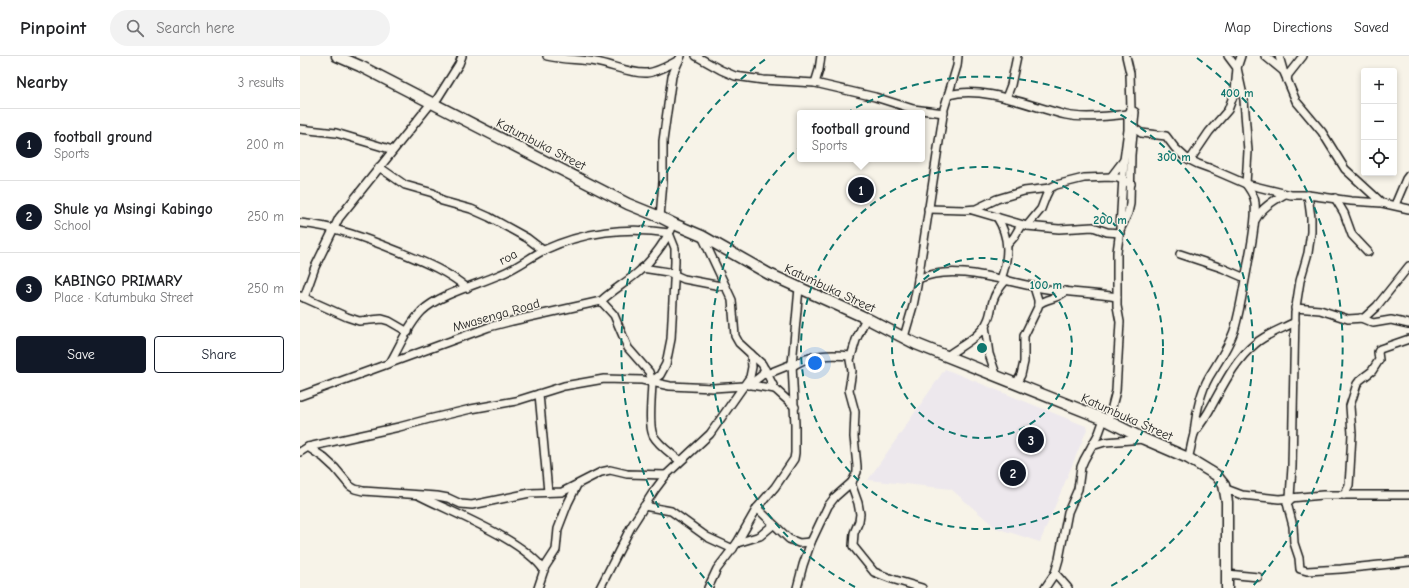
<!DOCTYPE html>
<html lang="en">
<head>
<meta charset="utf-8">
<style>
	:root { --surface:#fff; --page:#f2f2f2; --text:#202124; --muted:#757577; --line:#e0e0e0; --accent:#111827 }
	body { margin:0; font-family:"Comic Neue",sans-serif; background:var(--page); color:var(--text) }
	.controls { position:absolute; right:12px; top:12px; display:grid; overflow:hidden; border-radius:4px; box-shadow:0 2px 6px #0003 }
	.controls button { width:36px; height:36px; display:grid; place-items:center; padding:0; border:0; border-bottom:1px solid var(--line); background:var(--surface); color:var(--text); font:20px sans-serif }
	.you { position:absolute; left:515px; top:307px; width:14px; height:14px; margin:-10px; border:3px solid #fff; border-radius:50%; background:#1a73e8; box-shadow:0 0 0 6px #1a73e833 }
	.badge { display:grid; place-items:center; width:26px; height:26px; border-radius:50%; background:var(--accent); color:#fff; font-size:13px; font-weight:700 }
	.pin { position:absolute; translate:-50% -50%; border:2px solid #fff; box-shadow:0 1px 4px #0006 }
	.popup { position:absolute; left:497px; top:54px; width:128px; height:52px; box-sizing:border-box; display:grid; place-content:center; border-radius:4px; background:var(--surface); filter:drop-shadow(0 1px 3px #0005); font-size:13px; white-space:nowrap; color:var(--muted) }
	.popup b { font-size:15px; color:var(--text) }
	.popup::after { content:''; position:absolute; left:50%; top:100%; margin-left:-8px; border:8px solid transparent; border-top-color:var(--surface) }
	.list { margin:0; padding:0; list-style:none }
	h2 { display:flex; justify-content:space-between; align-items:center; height:52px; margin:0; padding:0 16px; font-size:17px }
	h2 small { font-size:13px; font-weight:400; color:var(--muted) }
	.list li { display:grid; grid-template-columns:26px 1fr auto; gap:12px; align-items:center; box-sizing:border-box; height:72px; padding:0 16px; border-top:1px solid var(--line) }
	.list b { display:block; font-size:15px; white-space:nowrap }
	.list p { margin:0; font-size:13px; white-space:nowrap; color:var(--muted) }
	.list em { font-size:13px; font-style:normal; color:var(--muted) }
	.actions { display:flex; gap:8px; padding:12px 16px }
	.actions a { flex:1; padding:9px 0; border:1px solid var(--accent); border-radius:4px; text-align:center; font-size:14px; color:var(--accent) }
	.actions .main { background:var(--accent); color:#fff }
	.icon { flex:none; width:22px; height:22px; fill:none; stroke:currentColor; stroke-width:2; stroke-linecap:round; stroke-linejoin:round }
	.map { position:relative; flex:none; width:1109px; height:532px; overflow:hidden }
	header { display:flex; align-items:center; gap:24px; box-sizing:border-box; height:56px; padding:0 20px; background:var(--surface); border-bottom:1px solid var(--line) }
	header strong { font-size:19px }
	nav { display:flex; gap:22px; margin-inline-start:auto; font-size:14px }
	.search { width:280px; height:36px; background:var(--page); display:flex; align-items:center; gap:10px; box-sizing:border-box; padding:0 14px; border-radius:22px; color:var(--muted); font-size:15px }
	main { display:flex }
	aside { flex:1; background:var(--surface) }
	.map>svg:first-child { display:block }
	.built { fill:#ede8ed }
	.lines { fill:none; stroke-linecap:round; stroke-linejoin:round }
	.street-casing { stroke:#1c1c1c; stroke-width:10 }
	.secondary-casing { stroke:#1c1c1c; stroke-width:13 }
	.street { stroke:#f7f3e8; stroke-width:7 }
	.secondary { stroke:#f7f3e8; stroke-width:10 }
	.ring { fill:none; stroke:#0f766e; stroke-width:2; stroke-dasharray:7 5 }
	.labels { text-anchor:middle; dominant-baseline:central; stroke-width:3; stroke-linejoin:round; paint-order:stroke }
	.street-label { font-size:13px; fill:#1c1c1c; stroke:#f7f3e8 }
	.centre { fill:#0f766e; stroke:#f7f3e8; stroke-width:2 }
	.ring-label { font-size:12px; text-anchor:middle; font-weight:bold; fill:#0f766e; stroke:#f7f3e8; stroke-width:3; stroke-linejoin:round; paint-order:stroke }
</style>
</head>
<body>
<header>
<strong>Pinpoint</strong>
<div class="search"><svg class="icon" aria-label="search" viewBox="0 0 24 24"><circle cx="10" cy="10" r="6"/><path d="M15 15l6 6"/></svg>Search here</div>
<nav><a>Map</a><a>Directions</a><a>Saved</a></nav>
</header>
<main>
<aside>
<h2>Nearby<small>3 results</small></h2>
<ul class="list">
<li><span class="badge">1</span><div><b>football ground</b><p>Sports</p></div><em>200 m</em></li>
<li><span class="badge">2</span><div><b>Shule ya Msingi Kabingo</b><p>School</p></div><em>250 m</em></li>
<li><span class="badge">3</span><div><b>KABINGO PRIMARY</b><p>Place · Katumbuka Street</p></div><em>250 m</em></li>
</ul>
<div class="actions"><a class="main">Save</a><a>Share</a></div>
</aside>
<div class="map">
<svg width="1109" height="532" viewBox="0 0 1109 532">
	<rect width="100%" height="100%" fill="#f7f3e8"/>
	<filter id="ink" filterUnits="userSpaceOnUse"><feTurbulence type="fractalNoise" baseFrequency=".025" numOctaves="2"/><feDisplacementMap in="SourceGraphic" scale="8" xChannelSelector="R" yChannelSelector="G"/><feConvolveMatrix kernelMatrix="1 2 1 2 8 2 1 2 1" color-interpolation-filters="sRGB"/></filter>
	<g filter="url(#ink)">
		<path class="built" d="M645,313L788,371L740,486L696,472L651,433L568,424Z"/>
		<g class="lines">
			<g class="street-casing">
				<g id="street">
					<path d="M247,0C263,4 280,3 296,6C313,9 330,18 347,17C358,16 369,9 379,4"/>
					<path d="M396,0L421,14L435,20L463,24L515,27L575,41L613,53L644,57"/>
					<path d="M965,0L982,14"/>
					<path d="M979,0L983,14L996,45L1022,76L1045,113L1082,147"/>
					<path d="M987,24L988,19L1003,0"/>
					<path d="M515,27L519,14L521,0"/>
					<path d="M649,39C683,29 732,51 766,59C783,63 811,60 828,58L831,54"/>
					<path d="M706,42L711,29L717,0"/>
					<path d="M134,48L159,8L162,0"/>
					<path d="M834,72L841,77L866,80L875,92L886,102L898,108L909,112L946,128L991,139H1008L1051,145L1082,147L1109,153"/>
					<path d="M0,73L36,77L93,94"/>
					<path d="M890,104L909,76L928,54L935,35L937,12L928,0"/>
					<path d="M79,111L105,129L133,137L142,145L171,153L189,161L227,182L244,195"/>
					<path d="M811,121L824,104L828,74V58"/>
					<path d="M1008,139L1011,162V176L1008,197L1000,225L995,257L992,411L990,441L992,442L987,447L993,470L994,487L999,502L1000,513L1007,515L1041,513L1109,506"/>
					<path d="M1035,142L1044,157L1052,179L1068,196"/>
					<path d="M1095,149L1106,123L1109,119"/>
					<path d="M628,153L665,154L676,153L697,143L724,135L750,132L756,129L784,122L811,121L818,122L831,128"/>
					<path d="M672,154L727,170L759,173L793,171L807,176L820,177"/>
					<path d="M360,161L363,126V85L372,20L381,0"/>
					<path d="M697,161C710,182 709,201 701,223"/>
					<path d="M956,163C961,152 975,144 985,138"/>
					<path d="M0,167C34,170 68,183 100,196C124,206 147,215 167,232"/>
					<path d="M727,170L741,153L746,140L750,132"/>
					<path d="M820,172L824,104"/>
					<path d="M707,189L714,181L721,169"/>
					<path d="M880,198L922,212L945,222"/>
					<path d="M342,212L368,216L384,223L426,231"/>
					<path d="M618,223C657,206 707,227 747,233C770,237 794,237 817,241"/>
					<path d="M0,240L47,261L59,265L82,263L89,265L108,276"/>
					<path d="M4,242L15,211L39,162L132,46"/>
					<path d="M301,245L314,259L328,292L349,316L352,325C352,338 348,368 353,379C359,390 371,397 380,405"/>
					<path d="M738,249C746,241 758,244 765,235"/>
					<path d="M995,252L1020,254L1048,263L1064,262L1077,250L1109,210"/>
					<path d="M566,262L556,284L550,304L552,315L549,334L555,356L554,381L557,410V416L552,426V430L558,447L560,458L559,465L554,477L553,490L574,516L592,523L622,532"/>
					<path d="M1061,262L1073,267L1091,264L1109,268"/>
					<path d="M685,270L689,298L697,321"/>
					<path d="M604,281L613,250L617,230L644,53L657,10L658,0"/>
					<path d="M451,298L462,308L475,333L495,351"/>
					<path d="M647,300C660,290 682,280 688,264C691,258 691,251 693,245C695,237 700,231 706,224"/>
					<path d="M90,307C100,290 108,269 122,255C140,238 176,229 199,219C215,213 229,202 244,194C283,176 327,170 369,177L375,192V206L371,283L366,308L360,319L352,325"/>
					<path d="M493,310C509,298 531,298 551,300"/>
					<path d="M467,318L492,308"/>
					<path d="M446,328L475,333"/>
					<path d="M716,328L721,319L724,306V280L738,251V244L734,231"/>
					<path d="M449,329L461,320L465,313"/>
					<path d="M239,338L248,436"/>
					<path d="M0,340L189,271L212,265L301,245C312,235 325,227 336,218C351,206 362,190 371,174"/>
					<path d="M808,366L816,335L820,266L817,250V196L820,174L828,157L830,148L831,99L835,56L831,54L830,17L826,0"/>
					<path d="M894,377C896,358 900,337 909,321C918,306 928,292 934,275C940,255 943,234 947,213C950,194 957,166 955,147C955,140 950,134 946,128L948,95L944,44L937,12L941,0"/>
					<path d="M792,390L805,386L844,383"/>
					<path d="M8,391L23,401L35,412L50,430L55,433L63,435L137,440L148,442L161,448L172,449L230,437L262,436L301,416L310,414L327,418L366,419"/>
					<path d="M0,396L8,391L99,371L129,363L171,353L216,345L264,330L304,323L342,324L370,330L413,332L444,330"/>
					<path d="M888,402C891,395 892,381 895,376C900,368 906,361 910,353C923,330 934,305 955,288C966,278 982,273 995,266"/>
					<path d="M926,433L942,439L979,443L1023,439H1109"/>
					<path d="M1044,439L1049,429L1050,414L1052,378L1050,350L1057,328L1060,324L1072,315L1079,304L1078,296L1080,293L1109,283"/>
					<path d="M120,440C155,458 222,483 244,514"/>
					<path d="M344,450L371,455L407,481L433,493"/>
					<path d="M457,452L489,483L499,487L511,486"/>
					<path d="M437,487L460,480L473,469"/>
					<path d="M755,517L768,532"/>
					<path d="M927,518L958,521"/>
					<path d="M238,532L245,511L256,494L258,473L268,447L277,429"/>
					<path d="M300,532L331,471L354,435L366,419L410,378L450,321L452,311L451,298L439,287L435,280L432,244L402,180"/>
					<path d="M408,532L417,513L437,487L457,452L475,431L494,403L495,397V369L492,308L499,232"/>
					<path d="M497,532L503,509L511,486L528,450L535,441L552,426"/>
					<path d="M745,532L755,517L759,503L768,456L778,433L781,411L784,404L799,377L804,363"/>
				</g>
			</g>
			<g class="secondary-casing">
				<path id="secondary" d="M37,0L60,10L328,148L360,161L374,168L402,180L469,218L566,262L616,288L804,363L844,383L888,402L916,419L924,429L927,446V532"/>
			</g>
			<use href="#street" class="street"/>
			<use href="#secondary" class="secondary"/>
		</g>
	</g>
	<g class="ring">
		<circle cx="682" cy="292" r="90"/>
		<circle cx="682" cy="292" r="181"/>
		<path d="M555 531A271 271 0 1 1 809 531"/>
		<path d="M412 531A361 361 0 0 1 467 2M897 2A361 361 0 0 1 952 531"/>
	</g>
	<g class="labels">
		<g class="street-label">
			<text transform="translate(241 88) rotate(27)">Katumbuka Street</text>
			<text transform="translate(208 201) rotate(-27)">roa</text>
			<text transform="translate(530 232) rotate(25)">Katumbuka Street</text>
			<text transform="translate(196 259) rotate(-16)">Mwasenga Road</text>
			<text transform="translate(827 361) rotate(24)">Katumbuka Street</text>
		</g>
	</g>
	<circle cx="682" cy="292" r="6" class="centre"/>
	<g class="ring-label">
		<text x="937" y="41">400 m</text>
		<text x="874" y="105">300 m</text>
		<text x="810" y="168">200 m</text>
		<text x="746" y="233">100 m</text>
	</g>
</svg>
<div class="controls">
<button>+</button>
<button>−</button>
<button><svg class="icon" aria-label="locate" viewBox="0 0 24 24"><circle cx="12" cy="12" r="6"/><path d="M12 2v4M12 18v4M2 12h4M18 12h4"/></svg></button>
</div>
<div class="you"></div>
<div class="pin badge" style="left:561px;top:134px">1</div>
<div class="popup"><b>football ground</b>Sports</div>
<div class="pin badge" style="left:713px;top:417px">2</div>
<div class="pin badge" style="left:731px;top:384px">3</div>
</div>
</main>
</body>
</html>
